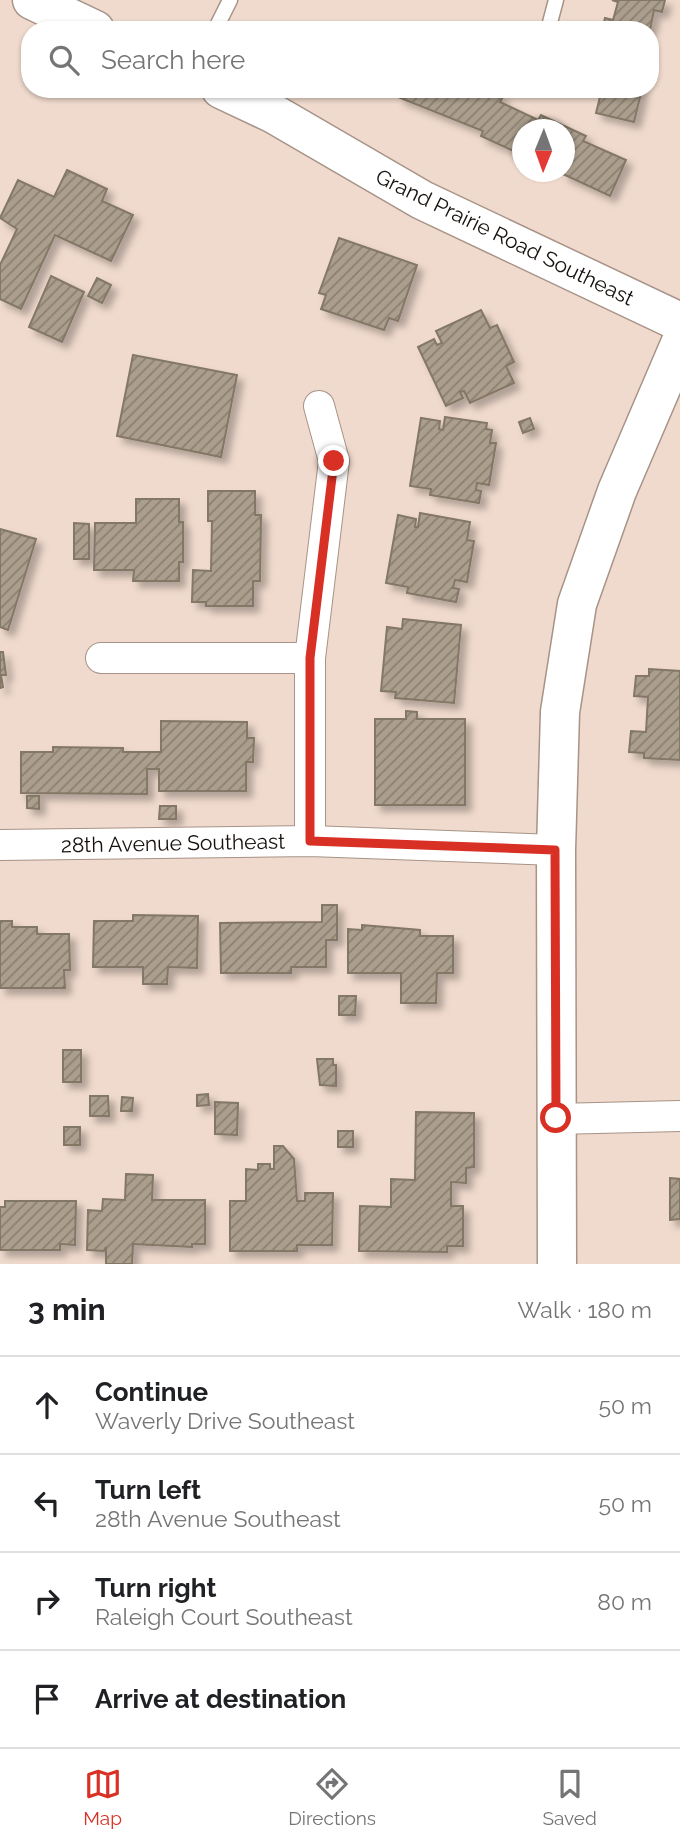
<!DOCTYPE html>
<html lang="en">
<head>
<meta charset="utf-8">
<style>
	:root { --surface:#fff; --page:#f2f2f2; --text:#202124; --muted:#757577; --line:#e0e0e0; --accent:#d93025 }
	body { margin:0; font-family:Raleway,sans-serif; background:var(--page); color:var(--text) }
	.compass { position:absolute; left:512px; top:119px; width:63px; height:63px; border-radius:50%; background:var(--surface); box-shadow:0 2px 5px #0004; rotate:181deg }
	.stop { position:absolute; width:21px; height:21px; margin:-16px; border:5px solid #d93025; border-radius:50%; background:#fff }
	.stop.end { background:#d93025; border-color:#fff; box-shadow:0 2px 7px #0008 }
	.list { margin:0; padding:0; list-style:none }
	h2 { display:flex; justify-content:space-between; align-items:center; height:91px; margin:0; padding:0 28px; font-size:30px }
	h2 small { font-size:23px; font-weight:400; color:var(--muted) }
	.list li { display:grid; grid-template-columns:46px 1fr auto; gap:21px; align-items:center; box-sizing:border-box; height:98px; padding:0 28px; border-top:2px solid var(--line) }
	.list b { display:block; font-size:26px; white-space:nowrap }
	.list p { margin:0; font-size:23px; white-space:nowrap; color:var(--muted) }
	.list em { font-size:23px; font-style:normal; color:var(--muted) }
	.icon { flex:none; width:38px; height:38px; fill:none; stroke:currentColor; stroke-width:2; stroke-linecap:round; stroke-linejoin:round }
	.map { position:relative; flex:none; width:680px; height:1264px; overflow:hidden }
	.search { position:absolute; background:var(--surface); box-shadow:0 2px 5px #0004; left:21px; right:21px; top:21px; height:77px; display:flex; align-items:center; gap:18px; box-sizing:border-box; padding:0 24px; border-radius:28px; color:var(--muted); font-size:26px }
	.sheet { height:483px; background:var(--surface) }
	nav { display:flex; justify-content:space-around; align-items:center; box-sizing:border-box; height:98px; border-top:2px solid var(--line); background:var(--surface); font-size:19px; color:var(--muted) }
	nav a { display:grid; justify-items:center; gap:4px }
	nav .on { color:var(--accent) }
	.map>svg:first-child { display:block }
	.building { fill:url(#building-hatch); stroke:#837766; stroke-width:2; filter:url(#shadow) }
	.lines { fill:none; stroke-linecap:round; stroke-linejoin:round }
	.service-casing { stroke:#a79387; stroke-width:17 }
	.minor-casing { stroke:#a79387; stroke-width:32 }
	.secondary-casing { stroke:#a79387; stroke-width:41 }
	.service { stroke:#fff; stroke-width:14 }
	.minor { stroke:#fff; stroke-width:30 }
	.secondary { stroke:#fff; stroke-width:38 }
	.route { stroke:#d93025; stroke-width:9 }
	.labels { text-anchor:middle; dominant-baseline:central; stroke-width:7; stroke-linejoin:round; paint-order:stroke }
	.street-label { font-size:21px; fill:#17100c; stroke:#fff }
</style>
</head>
<body>
<div class="map">
<svg width="680" height="1264" viewBox="0 0 680 1264">
	<defs>
		<pattern id="building-hatch" width="6" height="6" patternUnits="userSpaceOnUse" patternTransform="scale(1.75)"><rect width="6" height="6" fill="#ab9e8c"/><path d="M-1 1l2-2M0 6l6-6M5 7l2-2" fill="none" stroke="#8a7f71"/></pattern>
		<filter id="shadow"><feDropShadow dx="6" dy="6" stdDeviation="3.5" flood-color="#0004"/></filter>
	</defs>
	<rect width="100%" height="100%" fill="#f0dacd"/>
	<g class="building">
		<path d="M612,0H665L662,12L654,10L650,30H602L605,18L613,20L618,2Z"/>
		<path d="M402,89H486L503,97L500,102L538,120L541,115L586,136L583,141L626,160L610,196L563,174L564,130H522V155L481,136L483,131L398,97Z"/>
		<path d="M602,89H642L634,122L596,113Z"/>
		<path d="M67,170L107,189L102,201L133,215L111,261L55,235L21,309L0,299V265L17,229L0,218L18,180L54,197Z"/>
		<path d="M339,238L417,265L398,321L389,318L384,330L321,309L326,295L319,293Z"/>
		<path d="M51,276L84,292L62,342L29,327Z"/>
		<path d="M97,278L111,285L102,303L88,296Z"/>
		<path d="M481,310L490,328L497,325L514,362L506,366L514,383L470,403L464,391L460,392L463,398L446,406L418,347L434,339L437,345L442,343L436,331Z"/>
		<path d="M133,355L237,375L221,457L117,436Z"/>
		<path d="M445,417L487,423L486,429L492,430L490,443H496L489,485L477,483L476,490L481,491L479,503L430,495L431,489L410,486L421,418L440,421L439,429L443,430Z"/>
		<path d="M530,418L534,429L523,433L519,422Z"/>
		<path d="M208,491H255V515H261L260,581H253V606H206V602H192L193,570L211,571L212,521H208Z"/>
		<path d="M136,499H179V522H183V562H179V581H133L134,570H94L95,523H136Z"/>
		<path d="M420,513L470,522L467,540L474,541L467,582L455,580L453,588L459,589L456,602L407,593L408,587L386,583L398,515L416,519L415,527H418Z"/>
		<path d="M74,523L89,524V559H74Z"/>
		<path d="M0,529L36,539L8,630L0,627Z"/>
		<path d="M403,619L461,625L454,703L395,698L396,692L381,691L387,627L402,629Z"/>
		<path d="M0,652H3L6,675H1L3,687L0,688Z"/>
		<path d="M649,669L680,671V760L644,758V753L629,752L631,731L646,732L648,697L634,696L636,676H649Z"/>
		<path d="M406,711L417,712V719H465V805H375V719H406Z"/>
		<path d="M161,721L247,722V738H254L253,762H246V791H159V769H147V794L21,793V752H53V747L123,748V752H161Z"/>
		<path d="M27,796H39V809L27,808Z"/>
		<path d="M160,806H176V819H159Z"/>
		<path d="M322,905H337V940H326V967H291V973H221L220,923L322,922Z"/>
		<path d="M133,915L198,916L197,968L168,967L167,984H143V967H93L94,921H133Z"/>
		<path d="M0,921H12V927H37V934H69L70,970H64L65,988H0Z"/>
		<path d="M362,925L420,930V936H453V973H437L436,1003H401V973H348V929L362,930Z"/>
		<path d="M339,996H356L355,1015H339Z"/>
		<rect x="63" y="1050" width="18" height="32"/>
		<path d="M317,1059H333V1065H336V1086L320,1085Z"/>
		<path d="M208,1094L209,1105L197,1106V1095Z"/>
		<path d="M90,1096H108L109,1116H90Z"/>
		<path d="M122,1097L133,1098L132,1111H121Z"/>
		<path d="M215,1102L238,1103L237,1135L215,1134Z"/>
		<path d="M416,1112L474,1113V1167L466,1168V1183L451,1182V1206H463V1246H447V1252L359,1251L360,1206L391,1207V1179L415,1180Z"/>
		<rect x="64" y="1127" width="16" height="18"/>
		<rect x="338" y="1131" width="15" height="16"/>
		<path d="M274,1146H283L294,1159L297,1201H305V1193H333L332,1245H297V1251H230V1201H246V1169L258,1170V1164H270V1169H274Z"/>
		<path d="M126,1174L153,1175L152,1200H205V1244H192V1247L133,1244L132,1264H106V1247L104,1251L87,1250L88,1210L102,1211L103,1199L125,1200Z"/>
		<path d="M670,1178L680,1179V1219L670,1220Z"/>
		<path d="M5,1201H76L75,1245L60,1244V1250H0V1207H5Z"/>
	</g>
	<g class="lines">
		<g class="service-casing">
			<g id="service">
				<path d="M215,30L230,0"/>
				<path d="M548,30L556,0"/>
			</g>
		</g>
		<g class="minor-casing">
			<g id="minor">
				<path d="M101,658H310"/>
				<path d="M310,841V658L334,461L319,406"/>
				<path d="M0,845L310,841L556,850"/>
				<path d="M556,1119L680,1116"/>
			</g>
		</g>
		<g class="secondary-casing">
			<g id="secondary">
				<path d="M32,0L95,30"/>
				<path d="M221,89L274,114L422,200L680,322"/>
				<path d="M557,1264L556,850L560,712L577,604L617,491L680,344"/>
			</g>
		</g>
		<use href="#service" class="service"/>
		<use href="#minor" class="minor"/>
		<use href="#secondary" class="secondary"/>
	</g>
	<g class="lines">
		<path class="route" d="M334,461L310,658V841L555,850L556,1118"/>
	</g>
	<g class="labels">
		<g class="street-label">
			<text transform="translate(505 237) rotate(26)">Grand Prairie Road Southeast</text>
			<text transform="translate(173 843) rotate(-1)">28th Avenue Southeast</text>
		</g>
	</g>
</svg>
<svg class="compass" viewBox="-18 -18 36 36"><path d="M0-13l5 13h-10z" fill="#e53935"/><path d="M0 13l5-13h-10z" fill="#757577"/></svg>
<div class="stop" style="left:556px;top:1118px"></div>
<div class="stop end" style="left:334px;top:461px"></div>
<div class="search"><svg class="icon" aria-label="search" viewBox="0 0 24 24"><circle cx="10" cy="10" r="6"/><path d="M15 15l6 6"/></svg>Search here</div>
</div>
<section class="sheet">
<h2>3 min<small>Walk · 180 m</small></h2>
<ul class="list">
<li><svg class="icon" aria-label="ahead" viewBox="0 0 24 24"><path d="M12 20V5M6 11l6-6 6 6"/></svg><div><b>Continue</b><p>Waverly Drive Southeast</p></div><em>50 m</em></li>
<li><svg class="icon" aria-label="left" viewBox="0 0 24 24"><path d="M17 20v-9H6M10 6l-5 5 5 5"/></svg><div><b>Turn left</b><p>28th Avenue Southeast</p></div><em>50 m</em></li>
<li><svg class="icon" aria-label="right" viewBox="0 0 24 24"><path d="M7 20v-9h11M14 6l5 5-5 5"/></svg><div><b>Turn right</b><p>Raleigh Court Southeast</p></div><em>80 m</em></li>
<li><svg class="icon" aria-label="arrive" viewBox="0 0 24 24"><path d="M6 21V4h12l-3 4 3 4H6"/></svg><div><b>Arrive at destination</b></div></li>
</ul>
</section>
<nav>
<a class="on"><svg class="icon" aria-label="map" viewBox="0 0 24 24"><path d="M3 6l6-2 6 2 6-2v14l-6 2-6-2-6 2zM9 4v14M15 6v14"/></svg>Map</a>
<a><svg class="icon" aria-label="directions" viewBox="0 0 24 24"><path d="M12 3l9 9-9 9-9-9zM9 14v-3h6M13 9l2 2-2 2"/></svg>Directions</a>
<a><svg class="icon" aria-label="saved" viewBox="0 0 24 24"><path d="M7 4h10v16l-5-4-5 4z"/></svg>Saved</a>
</nav>
</body>
</html>
